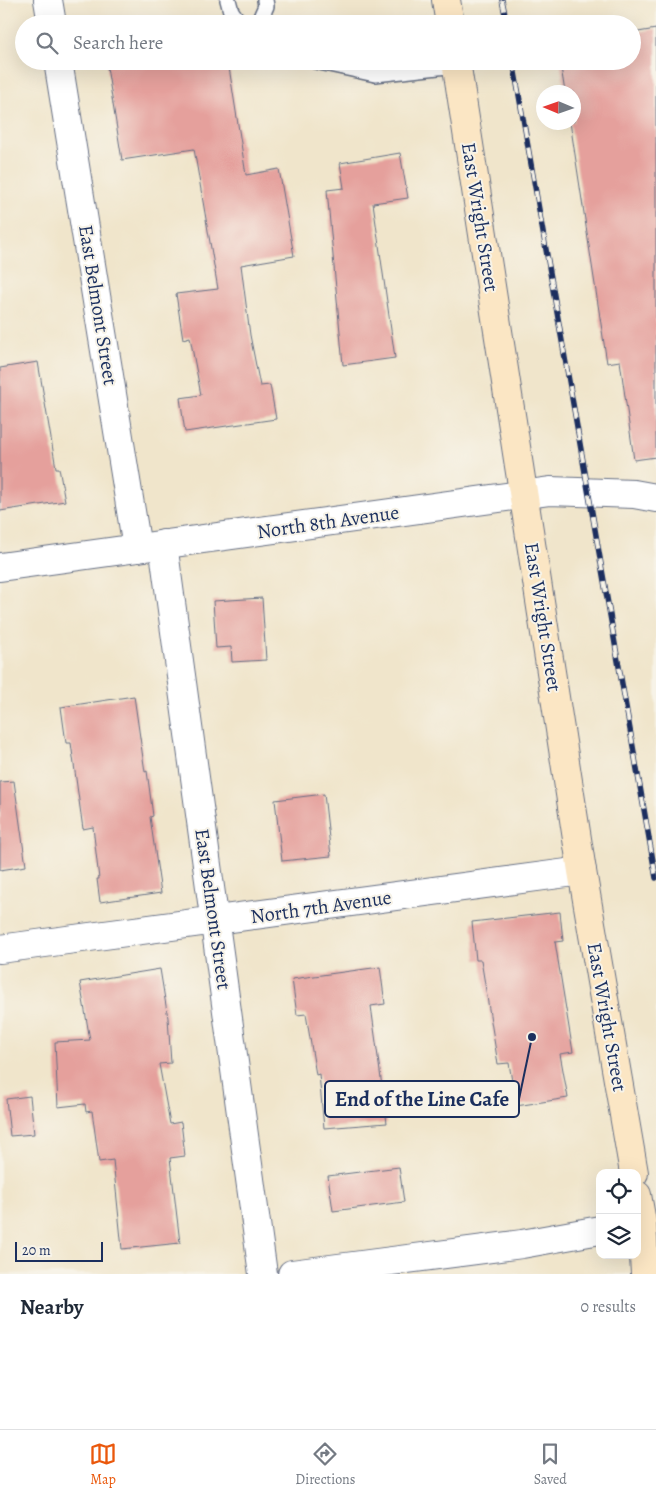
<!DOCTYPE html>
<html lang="en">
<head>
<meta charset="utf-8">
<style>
	:root { --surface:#fff; --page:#f2f2f3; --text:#1f2937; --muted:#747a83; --line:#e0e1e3; --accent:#ea580c }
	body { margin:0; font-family:Alegreya,serif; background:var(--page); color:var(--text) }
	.controls { position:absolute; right:15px; bottom:15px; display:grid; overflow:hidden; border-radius:10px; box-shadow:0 5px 20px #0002 }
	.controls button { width:45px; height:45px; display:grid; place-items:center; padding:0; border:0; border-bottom:1px solid var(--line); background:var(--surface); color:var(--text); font:25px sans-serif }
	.compass { position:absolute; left:536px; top:85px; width:45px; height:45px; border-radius:50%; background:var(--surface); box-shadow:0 5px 20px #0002; rotate:272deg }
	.scale { position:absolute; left:15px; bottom:12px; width:88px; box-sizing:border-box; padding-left:5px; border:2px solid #1b2f5e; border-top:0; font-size:14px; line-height:18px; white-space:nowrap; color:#1b2f5e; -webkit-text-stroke:4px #f7f3e8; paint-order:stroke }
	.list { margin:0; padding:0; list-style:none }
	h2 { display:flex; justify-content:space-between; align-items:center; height:65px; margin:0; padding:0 20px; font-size:21px }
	h2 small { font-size:16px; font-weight:400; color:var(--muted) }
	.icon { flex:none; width:28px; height:28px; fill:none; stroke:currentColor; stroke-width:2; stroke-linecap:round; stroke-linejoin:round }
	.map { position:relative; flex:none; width:656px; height:1274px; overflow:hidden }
	.search { position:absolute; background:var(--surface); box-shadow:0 5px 20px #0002; left:15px; right:15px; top:15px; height:55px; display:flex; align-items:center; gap:12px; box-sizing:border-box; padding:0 18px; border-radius:28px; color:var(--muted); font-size:19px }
	.sheet { height:155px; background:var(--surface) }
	nav { display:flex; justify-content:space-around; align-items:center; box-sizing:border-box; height:70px; border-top:1px solid var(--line); background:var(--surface); font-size:14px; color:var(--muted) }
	nav a { display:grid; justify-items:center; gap:2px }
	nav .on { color:var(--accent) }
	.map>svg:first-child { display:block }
	.building { fill:#e5a09c }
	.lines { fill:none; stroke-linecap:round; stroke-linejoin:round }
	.lane-casing { stroke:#666f84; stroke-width:18 }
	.street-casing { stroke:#666f84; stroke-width:30 }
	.secondary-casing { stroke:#666f84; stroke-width:30 }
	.lane { stroke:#fff; stroke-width:15 }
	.street { stroke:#fff; stroke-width:28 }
	.secondary { stroke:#fbe6c4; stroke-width:28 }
	.rail-casing { stroke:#1b2f5e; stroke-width:5.5 }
	.rail { stroke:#f7f3e8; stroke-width:4; stroke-dasharray:11; stroke-linecap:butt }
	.labels { text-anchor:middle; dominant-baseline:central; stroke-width:4; stroke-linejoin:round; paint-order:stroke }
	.street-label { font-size:20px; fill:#1b2f5e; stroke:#f7f3e8 }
	.leader { fill:none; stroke:#1b2f5e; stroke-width:2 }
	.callout-dot { fill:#1b2f5e; stroke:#f7f3e8; stroke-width:2 }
	.callout { fill:#f7f3e8; stroke:#1b2f5e; stroke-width:2 }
	.callout-label { font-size:21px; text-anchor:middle; font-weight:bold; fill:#1b2f5e }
</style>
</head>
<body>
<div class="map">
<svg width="656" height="1274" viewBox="0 0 656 1274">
	<rect width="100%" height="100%" fill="#f7f3e8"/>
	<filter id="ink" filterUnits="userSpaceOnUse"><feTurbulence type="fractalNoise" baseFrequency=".02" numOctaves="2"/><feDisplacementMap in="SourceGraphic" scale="10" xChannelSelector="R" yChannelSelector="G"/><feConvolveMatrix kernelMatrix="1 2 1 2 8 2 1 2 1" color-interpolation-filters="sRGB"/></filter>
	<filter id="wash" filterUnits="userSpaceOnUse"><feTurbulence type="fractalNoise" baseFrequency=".0096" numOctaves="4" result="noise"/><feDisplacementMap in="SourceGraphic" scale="20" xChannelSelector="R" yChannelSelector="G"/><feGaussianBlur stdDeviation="1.12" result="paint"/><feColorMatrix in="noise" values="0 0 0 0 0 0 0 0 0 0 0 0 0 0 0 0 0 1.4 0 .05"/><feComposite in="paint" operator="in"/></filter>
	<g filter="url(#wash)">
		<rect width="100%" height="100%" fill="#f0e5cb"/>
		<g id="blocks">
			<g class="building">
				<path d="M656,29V457L634,460L620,361L607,363L570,122H574V92H565L560,61H632V33Z"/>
				<path d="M106,61H228L246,175L279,169L294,256L241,265L250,335L260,386L270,385L276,419L185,432L180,398L201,395L190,337L183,339L176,294L218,289L194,149L122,160Z"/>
				<path d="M400,153L408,198L373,203L395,358L343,365L327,190L344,188L340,163Z"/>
				<path d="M38,362L56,468H59L65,501L0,511V368Z"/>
				<path d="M262,598L266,660L232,662L231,647L216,648L213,601Z"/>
				<path d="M134,696L145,772L147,771L153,816L150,817L161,893L100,902L97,879H99L93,827L83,829L71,743H66L61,707Z"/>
				<path d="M14,781L26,866L0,870V782Z"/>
				<path d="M324,794L331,856L282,861L275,800Z"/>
				<path d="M560,912L563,941L555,942L573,1052L560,1054L568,1098L516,1106L509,1063L498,1064L481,960H476L472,922Z"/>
				<path d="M380,967L385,1004L371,1006L387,1123L324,1128L319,1074L316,1075L306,1014L297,1015L292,979Z"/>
				<path d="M160,969L168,1018L171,1063L159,1064L170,1124L181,1122L185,1156L170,1158L180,1243L122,1249L113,1160L99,1162L92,1111L86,1112L85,1104L58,1107L55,1042L90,1040L80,982Z"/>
				<path d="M30,1096L34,1134L10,1136L6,1099Z"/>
				<path d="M399,1167L404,1202L333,1211L328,1176Z"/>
			</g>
		</g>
	</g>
	<g filter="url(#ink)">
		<use href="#blocks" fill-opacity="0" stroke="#666f84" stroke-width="1"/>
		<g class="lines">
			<g class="lane-casing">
				<g id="lane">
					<path d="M228,0L231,11L240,24"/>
					<path d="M258,24L266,6L265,0"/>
					<path d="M315,61L375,74L456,65"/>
				</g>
			</g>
			<g class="street-casing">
				<g id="street">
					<path d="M48,0L52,24"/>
					<path d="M58,61L137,548"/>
					<path d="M163,544L263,1274"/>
					<path d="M0,567L550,491L634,494L656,498"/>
					<path d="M0,949L582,871"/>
					<path d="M292,1274L522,1244L600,1230"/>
				</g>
			</g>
			<g class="secondary-casing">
				<g id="secondary">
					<path d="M446,0L450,24"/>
					<path d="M456,61L582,871L634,1173"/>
					<path d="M637,1195L642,1222L645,1274"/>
				</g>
			</g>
			<use href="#lane" class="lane"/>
			<use href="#street" class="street"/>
			<use href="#secondary" class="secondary"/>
			<g class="rail-casing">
				<g id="rail">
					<path d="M502,0L507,24"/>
					<path d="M513,61L656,878"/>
				</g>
			</g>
			<use href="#rail" class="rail"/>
		</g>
	</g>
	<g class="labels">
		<g class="street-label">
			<text transform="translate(480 217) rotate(81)">East Wright Street</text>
			<text transform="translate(98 305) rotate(81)">East Belmont Street</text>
			<text transform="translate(328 522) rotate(-8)">North 8th Avenue</text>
			<text transform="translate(543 617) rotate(81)">East Wright Street</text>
			<text transform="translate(321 907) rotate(-8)">North 7th Avenue</text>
			<text transform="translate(213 909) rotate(82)">East Belmont Street</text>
			<text transform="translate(607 1017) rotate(80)">East Wright Street</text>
		</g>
	</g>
	<path class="leader" d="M532 1037L519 1099"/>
	<circle class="callout-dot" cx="532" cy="1037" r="5"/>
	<rect class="callout" x="325" y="1081" width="194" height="36" rx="5"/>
	<g class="callout-label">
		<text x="422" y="1106">End of the Line Cafe</text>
	</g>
</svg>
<div class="controls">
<button><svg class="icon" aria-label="locate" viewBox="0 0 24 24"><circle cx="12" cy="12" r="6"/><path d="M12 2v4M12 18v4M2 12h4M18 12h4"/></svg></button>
<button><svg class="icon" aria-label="layers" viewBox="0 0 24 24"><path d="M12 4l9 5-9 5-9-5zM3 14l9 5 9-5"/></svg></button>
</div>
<svg class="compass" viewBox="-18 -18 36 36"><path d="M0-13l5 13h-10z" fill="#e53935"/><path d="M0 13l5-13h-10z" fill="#747a83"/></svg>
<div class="scale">20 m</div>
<div class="search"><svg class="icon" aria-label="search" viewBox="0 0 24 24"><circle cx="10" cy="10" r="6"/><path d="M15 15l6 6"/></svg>Search here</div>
</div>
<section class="sheet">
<h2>Nearby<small>0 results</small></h2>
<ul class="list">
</ul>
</section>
<nav>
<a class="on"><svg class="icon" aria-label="map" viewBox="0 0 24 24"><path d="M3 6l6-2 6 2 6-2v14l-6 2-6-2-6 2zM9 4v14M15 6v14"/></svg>Map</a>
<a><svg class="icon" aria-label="directions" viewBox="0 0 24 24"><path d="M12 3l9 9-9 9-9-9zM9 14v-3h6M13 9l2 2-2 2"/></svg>Directions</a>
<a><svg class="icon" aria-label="saved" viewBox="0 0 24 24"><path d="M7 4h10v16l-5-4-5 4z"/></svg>Saved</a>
</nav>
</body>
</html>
